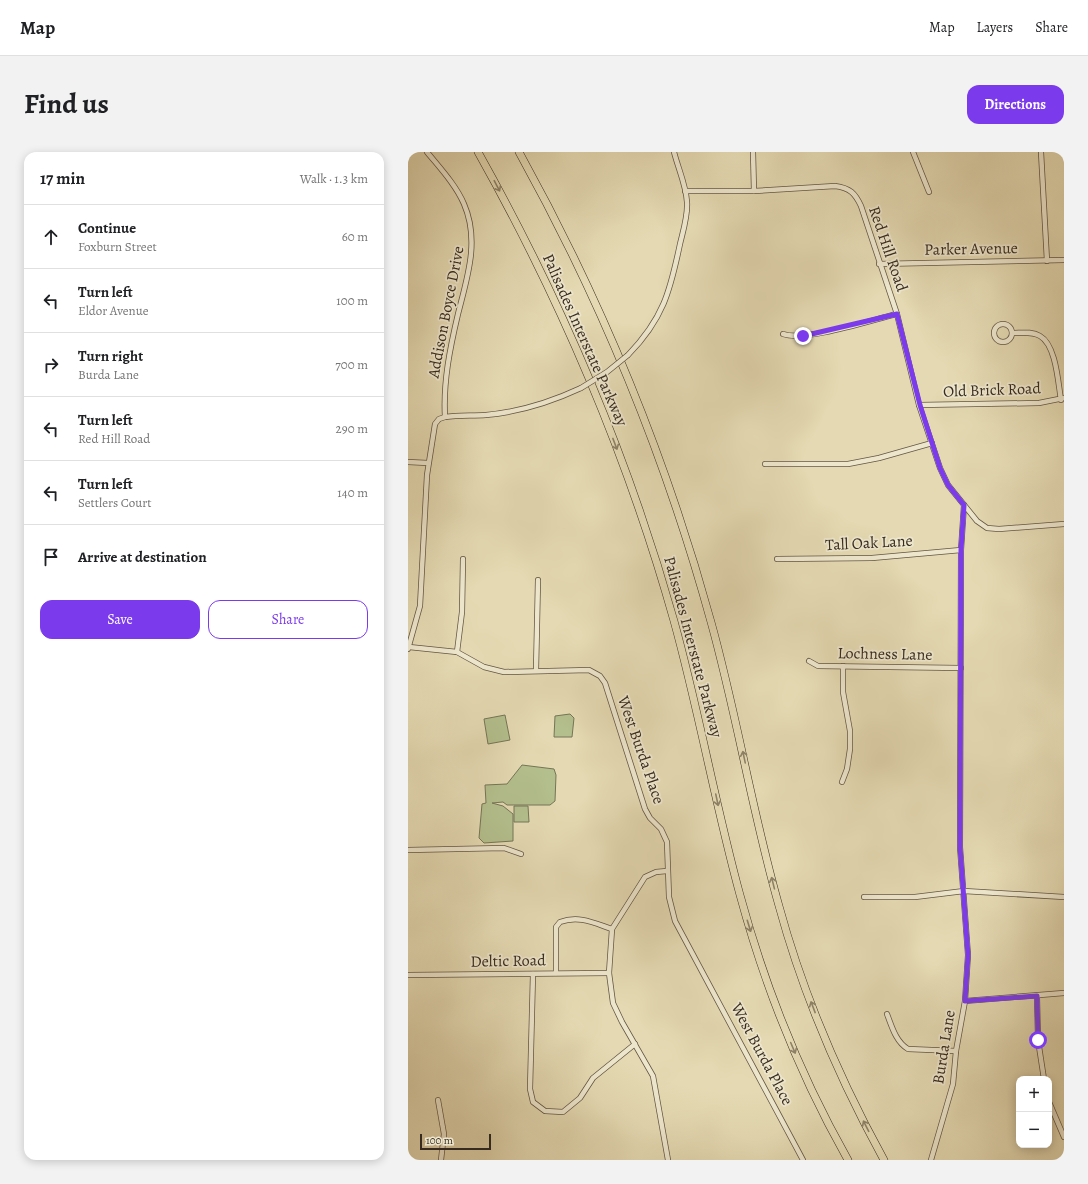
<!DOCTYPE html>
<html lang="en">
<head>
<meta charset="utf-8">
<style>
	:root { --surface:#fff; --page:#f2f2f2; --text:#202124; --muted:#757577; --line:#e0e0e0; --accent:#7c3aed }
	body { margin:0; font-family:Alegreya,serif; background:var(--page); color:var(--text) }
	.controls { position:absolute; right:12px; bottom:12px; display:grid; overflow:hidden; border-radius:8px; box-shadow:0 2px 10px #0003 }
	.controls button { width:36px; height:36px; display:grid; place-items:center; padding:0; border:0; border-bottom:1px solid var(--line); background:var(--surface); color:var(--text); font:20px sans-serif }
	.scale { position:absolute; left:12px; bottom:10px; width:71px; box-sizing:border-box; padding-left:4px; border:2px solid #372b1f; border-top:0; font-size:11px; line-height:14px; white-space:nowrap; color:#372b1f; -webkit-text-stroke:3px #ede6cd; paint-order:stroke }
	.stop { position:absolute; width:12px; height:12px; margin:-9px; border:3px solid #7c3aed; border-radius:50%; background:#fff }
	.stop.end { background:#7c3aed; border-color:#fff; box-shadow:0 1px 4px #0008 }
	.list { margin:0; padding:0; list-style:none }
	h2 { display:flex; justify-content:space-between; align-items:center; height:52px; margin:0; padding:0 16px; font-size:17px }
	h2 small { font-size:13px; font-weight:400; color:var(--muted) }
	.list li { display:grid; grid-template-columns:26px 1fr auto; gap:12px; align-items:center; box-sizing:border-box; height:64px; padding:0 16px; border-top:1px solid var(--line) }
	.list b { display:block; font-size:15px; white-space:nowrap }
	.list p { margin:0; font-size:13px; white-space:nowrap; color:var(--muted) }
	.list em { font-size:13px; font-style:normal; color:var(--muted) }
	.actions { display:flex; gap:8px; padding:12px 16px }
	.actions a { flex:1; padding:9px 0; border:1px solid var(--accent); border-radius:12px; text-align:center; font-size:14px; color:var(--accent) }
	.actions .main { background:var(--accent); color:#fff }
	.icon { flex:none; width:22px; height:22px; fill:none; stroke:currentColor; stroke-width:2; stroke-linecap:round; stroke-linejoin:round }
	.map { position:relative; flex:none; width:656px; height:1008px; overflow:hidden; border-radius:12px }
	header { display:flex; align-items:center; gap:24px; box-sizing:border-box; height:56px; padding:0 20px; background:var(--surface); border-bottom:1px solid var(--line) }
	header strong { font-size:19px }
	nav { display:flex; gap:22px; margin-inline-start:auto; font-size:14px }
	.intro { display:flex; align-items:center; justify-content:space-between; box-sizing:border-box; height:96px; padding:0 24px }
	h1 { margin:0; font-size:28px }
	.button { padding:10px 18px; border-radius:12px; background:var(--accent); color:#fff; font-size:14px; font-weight:700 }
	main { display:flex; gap:24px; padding:0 24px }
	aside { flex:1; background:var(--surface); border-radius:12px; box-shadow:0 2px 10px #0003 }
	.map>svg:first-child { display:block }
	.green { fill:#b3bf8d; stroke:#757556 }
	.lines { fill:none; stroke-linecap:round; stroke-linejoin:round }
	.minor-casing { stroke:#625644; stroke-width:6 }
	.highway-casing { stroke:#372b1f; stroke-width:8 }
	.minor { stroke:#ede6cd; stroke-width:4.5 }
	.highway { stroke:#e4d9b2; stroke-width:7 }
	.minor-bridge-casing { stroke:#625644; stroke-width:6; stroke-linecap:butt }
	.minor-bridge { stroke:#ede6cd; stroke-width:4.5 }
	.oneway { stroke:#8e8268 }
	.route { stroke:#7c3aed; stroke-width:5 }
	.labels { text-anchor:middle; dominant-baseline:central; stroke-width:3.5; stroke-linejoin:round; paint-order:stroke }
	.street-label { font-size:16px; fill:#372b1f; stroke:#ede6cd }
</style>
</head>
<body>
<header>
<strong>Map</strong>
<nav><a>Map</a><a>Layers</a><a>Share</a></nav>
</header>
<div class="intro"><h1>Find us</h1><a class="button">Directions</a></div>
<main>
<aside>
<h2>17 min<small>Walk · 1.3 km</small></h2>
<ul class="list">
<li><svg class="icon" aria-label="ahead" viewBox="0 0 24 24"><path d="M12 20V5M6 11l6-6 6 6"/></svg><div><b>Continue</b><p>Foxburn Street</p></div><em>60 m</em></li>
<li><svg class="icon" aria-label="left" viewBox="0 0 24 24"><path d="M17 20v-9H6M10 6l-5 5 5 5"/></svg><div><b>Turn left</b><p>Eldor Avenue</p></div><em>100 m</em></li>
<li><svg class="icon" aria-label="right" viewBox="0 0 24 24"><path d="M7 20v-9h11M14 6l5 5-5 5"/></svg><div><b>Turn right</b><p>Burda Lane</p></div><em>700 m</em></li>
<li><svg class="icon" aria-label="left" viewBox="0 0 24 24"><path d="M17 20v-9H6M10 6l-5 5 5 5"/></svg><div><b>Turn left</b><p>Red Hill Road</p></div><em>290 m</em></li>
<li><svg class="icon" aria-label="left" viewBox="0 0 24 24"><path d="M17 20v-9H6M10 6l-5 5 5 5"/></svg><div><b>Turn left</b><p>Settlers Court</p></div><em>140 m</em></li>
<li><svg class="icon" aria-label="arrive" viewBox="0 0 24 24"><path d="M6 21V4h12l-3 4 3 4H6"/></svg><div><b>Arrive at destination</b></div></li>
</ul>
<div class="actions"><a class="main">Save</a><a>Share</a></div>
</aside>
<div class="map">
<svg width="656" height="1008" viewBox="0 0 656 1008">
	<rect width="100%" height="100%" fill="#e4d9b2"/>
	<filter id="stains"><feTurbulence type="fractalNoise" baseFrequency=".005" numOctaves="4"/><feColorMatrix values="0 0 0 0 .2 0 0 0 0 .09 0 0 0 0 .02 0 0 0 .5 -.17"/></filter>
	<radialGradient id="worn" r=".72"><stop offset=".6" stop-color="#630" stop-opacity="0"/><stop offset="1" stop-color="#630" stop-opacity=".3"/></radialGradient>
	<g class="green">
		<path d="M162,562L166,566L164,585H146L147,564Z"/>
		<path d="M97,563L102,588L80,592L76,567Z"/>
		<path d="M114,613L146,617L148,623L147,649L142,653H99L95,650L84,651L95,654L105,662V689L76,691L71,686L74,652L78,651L77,633L99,632Z"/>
		<path d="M106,654H120L121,670H106Z"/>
	</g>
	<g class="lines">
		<g class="minor-casing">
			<g id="minor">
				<path d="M19,0C32,16 48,33 56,52C72,89 59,126 50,162C42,196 35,230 37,265"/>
				<path d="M345,0L346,39"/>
				<path d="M505,0L521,40"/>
				<path d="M633,0L639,109"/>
				<path d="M277,39H346L427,34C442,36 447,41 453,54L489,162L511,253L532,316L540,333L569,369L579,376L591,377L656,372"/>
				<path d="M471,112L656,108"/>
				<circle cx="595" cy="181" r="9"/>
				<path d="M604,181C613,181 624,179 632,184C648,193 650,230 653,248"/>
				<path d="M375,182C398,190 463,168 489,162"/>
				<path d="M220,203C255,167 262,140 272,92C275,79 280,64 279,50C278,33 270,16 266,0"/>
				<path d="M511,253L631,251L656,246"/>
				<path d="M0,310L20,311"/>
				<path d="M357,312H440L471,306L524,291"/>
				<path d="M369,407L464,406L553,398"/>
				<path d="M1,495L49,500L76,515L96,520L181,518L192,524L197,531L237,657L242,666L253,677L259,690L261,745L267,769L395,1008"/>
				<path d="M0,497L12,454L19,323L27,272L31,267L37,265C51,263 64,264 78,263C111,260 143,250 173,236"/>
				<path d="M49,500L54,460L55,407"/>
				<path d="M401,509L410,514L553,516"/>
				<path d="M128,518L130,428"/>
				<path d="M434,630L439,617L442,597V579L435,540V514"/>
				<path d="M0,698L96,696L113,702"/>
				<path d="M259,719L248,720L237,725L204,777L201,821L205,851L214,870L245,924L260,1008"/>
				<path d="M456,745H507L556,739L656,745"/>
				<path d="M148,821V775L152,770C171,763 186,771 204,777"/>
				<path d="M125,822L122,937L125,950L137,959L155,960L172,946L185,926L227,892"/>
				<path d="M0,823L201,821"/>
				<path d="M629,844L630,888L636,927"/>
				<path d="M557,849L656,841"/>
				<path d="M479,862C484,875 488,890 500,897L548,899"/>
				<path d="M30,948L36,982L33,1008"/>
				<path d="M641,950L656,985"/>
				<path d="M523,1008L545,932L548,899L557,849L560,803L552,695L553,398L556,353"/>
			</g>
		</g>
		<g class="highway-casing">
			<g id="highway">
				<path d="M70,0C153,148 220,305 266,469C291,559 307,652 332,743C357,835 393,925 440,1008"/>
				<path d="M111,0C193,148 258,306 303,470C329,563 344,660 371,754C395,842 432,928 476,1008"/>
			</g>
		</g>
		<use href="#minor" class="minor"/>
		<use href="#highway" class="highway"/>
		<g class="minor-bridge-casing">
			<path id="minor-bridge" d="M173,236L199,220L220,203"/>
		</g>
		<use href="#minor-bridge" class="minor-bridge"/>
	</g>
	<defs><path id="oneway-shaft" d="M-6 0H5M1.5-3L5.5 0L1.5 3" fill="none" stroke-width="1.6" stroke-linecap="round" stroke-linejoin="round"/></defs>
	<g class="oneway">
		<use href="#oneway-shaft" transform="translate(89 34) rotate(62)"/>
		<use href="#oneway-shaft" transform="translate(207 292) rotate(69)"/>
		<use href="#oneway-shaft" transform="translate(336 605) rotate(-102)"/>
		<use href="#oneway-shaft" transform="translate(309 648) rotate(78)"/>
		<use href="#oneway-shaft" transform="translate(365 731) rotate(-104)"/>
		<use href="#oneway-shaft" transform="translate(341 774) rotate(73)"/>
		<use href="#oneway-shaft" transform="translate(405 855) rotate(-111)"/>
		<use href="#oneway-shaft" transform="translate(385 896) rotate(67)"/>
		<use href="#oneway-shaft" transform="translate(458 974) rotate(-117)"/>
	</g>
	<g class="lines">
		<path class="route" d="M395,184L489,162L512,253L532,316L540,333L556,353L553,398L552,695L560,803L557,849L629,844L630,888"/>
	</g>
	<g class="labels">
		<g class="street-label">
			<text transform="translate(480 97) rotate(71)">Red Hill Road</text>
			<text transform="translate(563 97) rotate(-1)">Parker Avenue</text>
			<text transform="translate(38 160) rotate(-79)">Addison Boyce Drive</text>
			<text transform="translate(177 188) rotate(66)">Palisades Interstate Parkway</text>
			<text transform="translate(584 238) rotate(-2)">Old Brick Road</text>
			<text transform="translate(461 391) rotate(-3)">Tall Oak Lane</text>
			<text transform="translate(285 495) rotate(75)">Palisades Interstate Parkway</text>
			<text transform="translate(477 502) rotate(1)">Lochness Lane</text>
			<text transform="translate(233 598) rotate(71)">West Burda Place</text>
			<text transform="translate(100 809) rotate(-1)">Deltic Road</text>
			<text transform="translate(536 895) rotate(-81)">Burda Lane</text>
			<text transform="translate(354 902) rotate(62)">West Burda Place</text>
		</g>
	</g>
	<rect width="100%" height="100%" filter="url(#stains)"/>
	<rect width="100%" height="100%" fill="url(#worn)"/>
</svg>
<div class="controls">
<button>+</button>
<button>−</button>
</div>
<div class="scale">100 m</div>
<div class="stop" style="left:630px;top:888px"></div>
<div class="stop end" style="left:395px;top:184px"></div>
</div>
</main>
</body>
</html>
